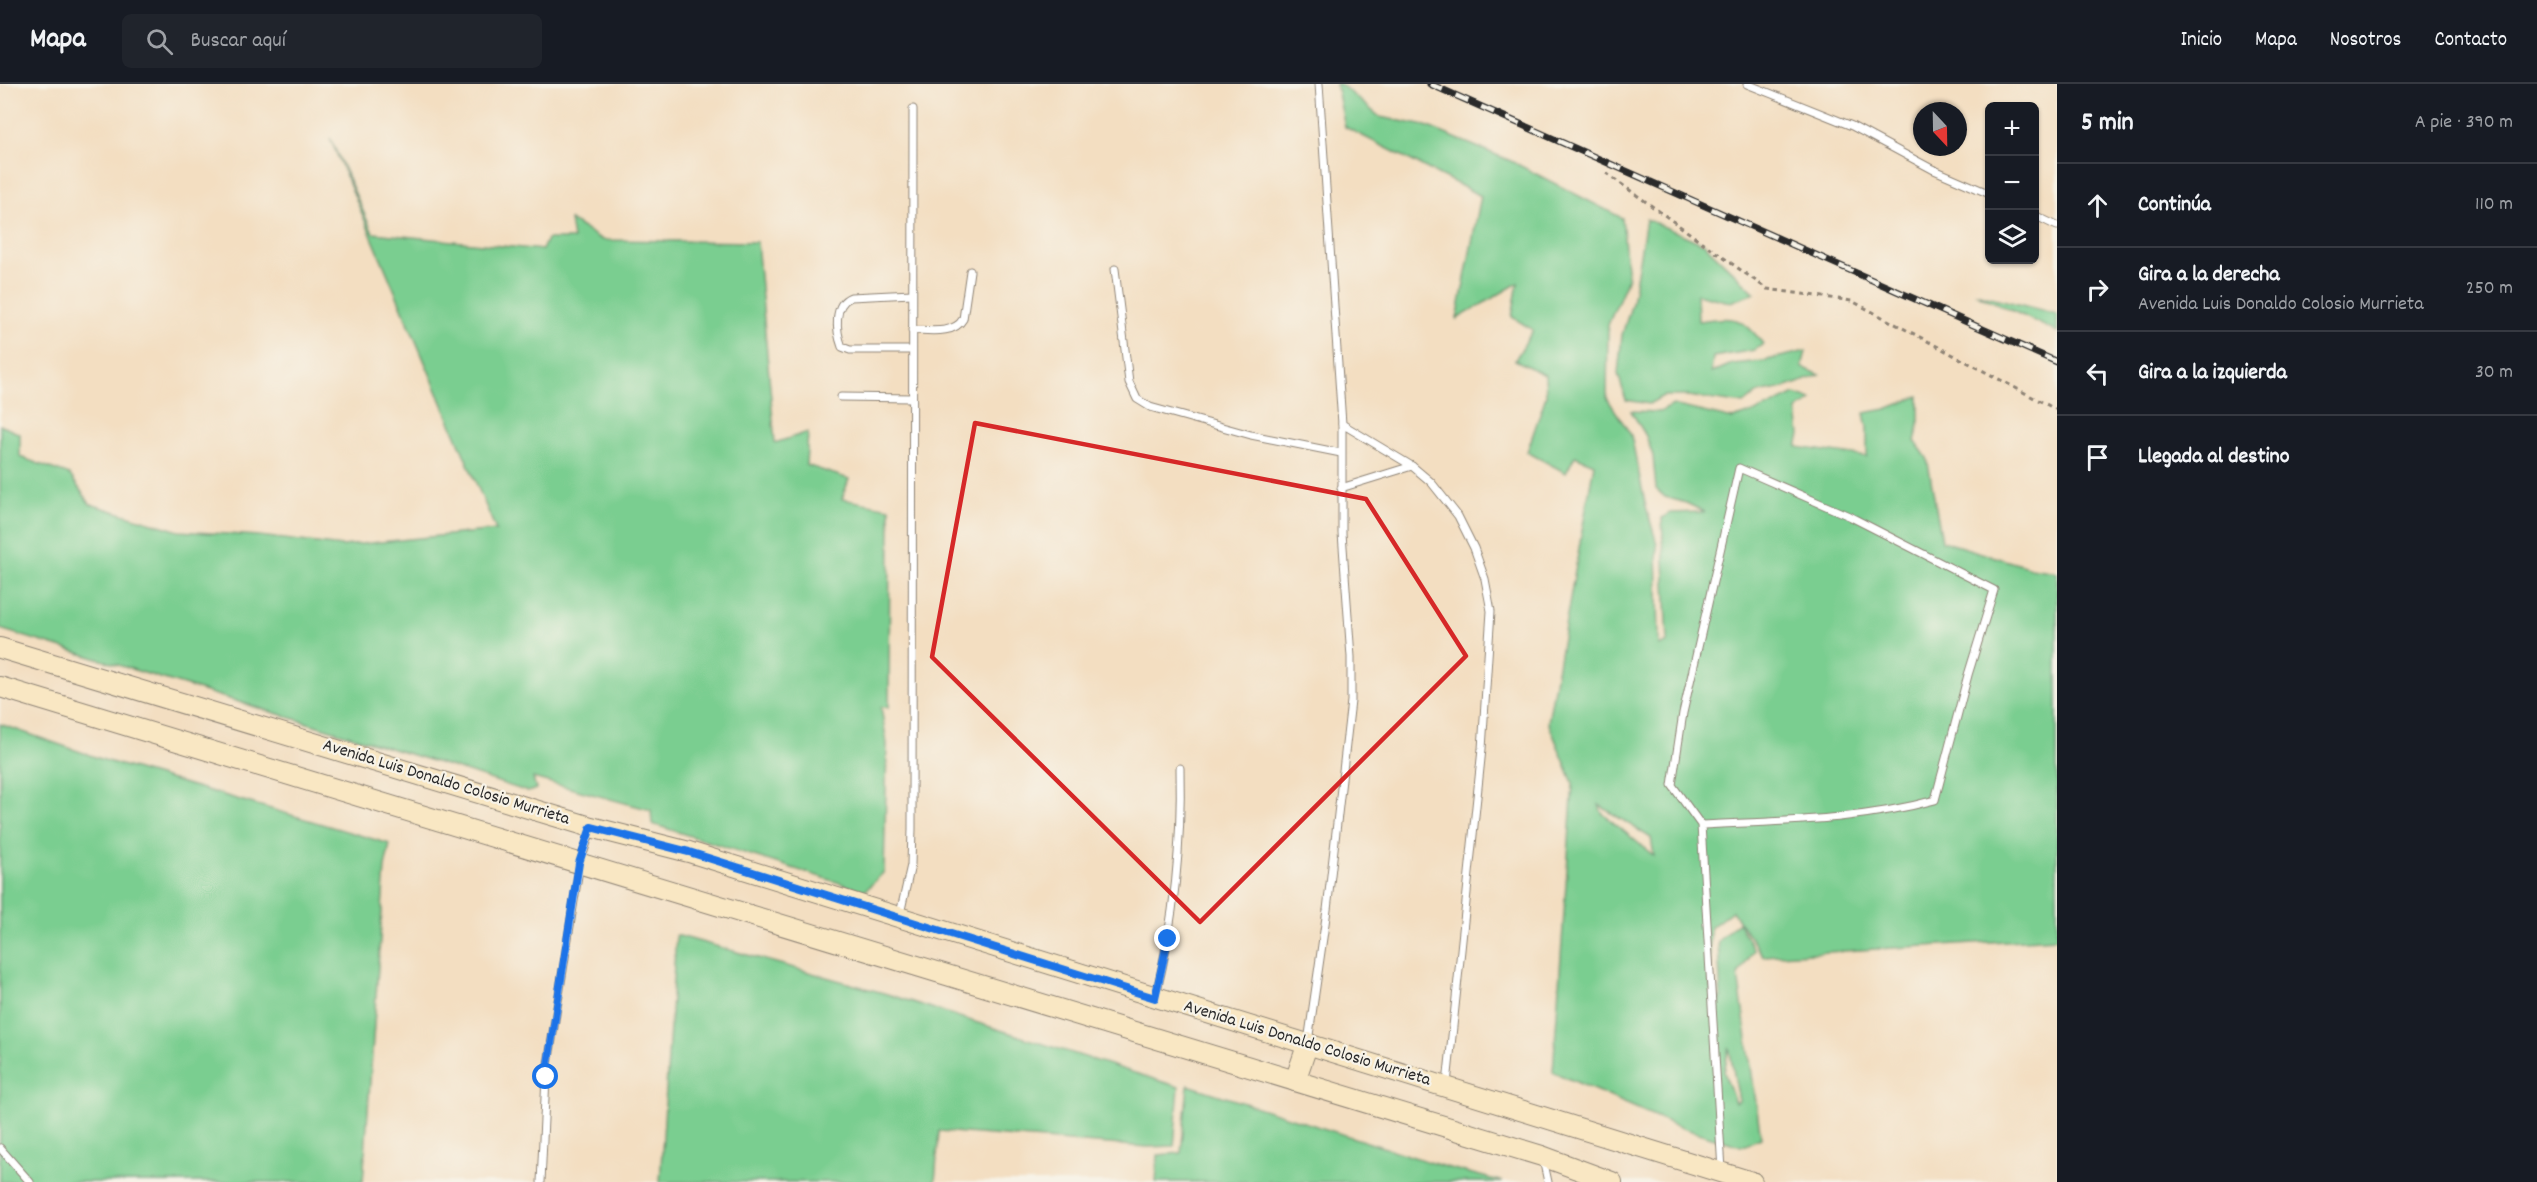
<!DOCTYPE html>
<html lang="es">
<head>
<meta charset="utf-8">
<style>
	:root { --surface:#171b24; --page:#20242c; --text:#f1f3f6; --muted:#9ea1a6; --line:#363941 }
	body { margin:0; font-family:Dekko,sans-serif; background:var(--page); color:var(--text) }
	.controls { position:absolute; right:18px; top:18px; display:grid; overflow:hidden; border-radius:9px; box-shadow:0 2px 4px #0004 }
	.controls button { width:54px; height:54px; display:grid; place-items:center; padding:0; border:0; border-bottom:2px solid var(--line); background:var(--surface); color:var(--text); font:30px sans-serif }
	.compass { position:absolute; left:1913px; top:18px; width:54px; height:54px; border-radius:50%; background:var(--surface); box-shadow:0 2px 4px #0004; rotate:158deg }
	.stop { position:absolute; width:18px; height:18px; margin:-14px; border:4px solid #1a73e8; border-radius:50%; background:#fff }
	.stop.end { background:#1a73e8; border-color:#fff; box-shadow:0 2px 6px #0008 }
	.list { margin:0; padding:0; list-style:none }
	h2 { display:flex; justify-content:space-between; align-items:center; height:78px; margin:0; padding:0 24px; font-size:26px }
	h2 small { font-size:20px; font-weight:400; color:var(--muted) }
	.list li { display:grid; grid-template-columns:39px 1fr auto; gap:18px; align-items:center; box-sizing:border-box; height:84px; padding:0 24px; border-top:2px solid var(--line) }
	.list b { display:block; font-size:22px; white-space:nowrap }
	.list p { margin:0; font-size:20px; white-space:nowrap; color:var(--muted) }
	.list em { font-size:20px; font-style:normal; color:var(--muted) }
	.icon { flex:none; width:33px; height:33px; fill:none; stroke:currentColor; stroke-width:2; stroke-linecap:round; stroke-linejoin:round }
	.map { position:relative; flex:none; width:2057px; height:1098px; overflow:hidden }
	header { display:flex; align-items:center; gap:36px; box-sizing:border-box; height:84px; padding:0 30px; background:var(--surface); border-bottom:2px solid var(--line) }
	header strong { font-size:28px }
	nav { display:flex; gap:33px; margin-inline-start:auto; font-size:21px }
	.search { width:420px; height:54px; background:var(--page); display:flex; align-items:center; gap:15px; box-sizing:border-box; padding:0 21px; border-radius:9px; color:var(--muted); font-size:22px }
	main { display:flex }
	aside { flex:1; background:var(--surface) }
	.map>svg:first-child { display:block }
	.green { fill:#7ace90; stroke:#527c5e; stroke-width:1.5; fill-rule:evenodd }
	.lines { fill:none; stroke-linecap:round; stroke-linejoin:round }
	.lane-casing { stroke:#8f8476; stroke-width:9 }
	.secondary-casing { stroke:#8f8476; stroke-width:22 }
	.path { stroke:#8f8476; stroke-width:3; stroke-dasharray:4.5 4.5; stroke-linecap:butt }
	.lane { stroke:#fff; stroke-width:7 }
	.secondary { stroke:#f9e7c3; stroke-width:20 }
	.rail-casing { stroke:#2b2b2b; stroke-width:7 }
	.rail { stroke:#f7f3e8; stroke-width:4.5; stroke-dasharray:14; stroke-linecap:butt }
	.route { stroke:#1a73e8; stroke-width:8 }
	.marked { fill:none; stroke:#d62828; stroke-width:4.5; stroke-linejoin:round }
	.labels { text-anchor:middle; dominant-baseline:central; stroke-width:4.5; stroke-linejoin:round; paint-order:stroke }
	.street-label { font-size:18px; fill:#2b2b2b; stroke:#f7f3e8 }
</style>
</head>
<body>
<header>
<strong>Mapa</strong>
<div class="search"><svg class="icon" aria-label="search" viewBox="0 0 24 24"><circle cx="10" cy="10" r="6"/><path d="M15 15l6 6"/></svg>Buscar aquí</div>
<nav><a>Inicio</a><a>Mapa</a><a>Nosotros</a><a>Contacto</a></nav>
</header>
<main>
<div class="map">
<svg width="2057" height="1098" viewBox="0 0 2057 1098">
	<rect width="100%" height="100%" fill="#f7f3e8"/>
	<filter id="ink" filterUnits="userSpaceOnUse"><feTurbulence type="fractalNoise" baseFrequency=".0167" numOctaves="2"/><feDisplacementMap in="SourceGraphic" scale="12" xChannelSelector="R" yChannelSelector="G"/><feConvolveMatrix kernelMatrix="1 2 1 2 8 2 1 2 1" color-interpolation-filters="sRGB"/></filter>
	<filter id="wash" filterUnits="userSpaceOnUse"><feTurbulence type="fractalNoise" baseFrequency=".008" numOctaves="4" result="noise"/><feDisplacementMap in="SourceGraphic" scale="24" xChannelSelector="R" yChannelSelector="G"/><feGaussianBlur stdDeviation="1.35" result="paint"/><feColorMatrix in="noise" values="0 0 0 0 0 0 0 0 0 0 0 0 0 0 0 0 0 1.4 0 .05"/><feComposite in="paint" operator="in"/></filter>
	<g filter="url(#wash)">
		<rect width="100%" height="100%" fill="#f3dec1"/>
		<g class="green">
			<path d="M1336,0H1340L1380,33L1426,42L1511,77L1622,134L1628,194L1608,241L1607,314L1631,351L1645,419L1657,460L1659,562L1668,558L1662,434L1670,429L1705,428L1686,419L1665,413L1656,405L1653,372L1646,352L1631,327L1660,328L1673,321L1733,335L1764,325L1795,310L1812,316L1797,326L1800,351L1797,363L1867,373V343L1864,329L1886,325L1919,312V341L1915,357L1927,374L1942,457L2031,484L2057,488V854L1763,872L1732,827L1710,844V903L1721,917L1718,857L1738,838L1754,866L1738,891L1761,1054L1741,1062L1682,1044L1553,988L1573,699L1548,638L1594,380L1575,372L1566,389L1527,368L1546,312L1545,291L1515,276L1533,246L1512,233L1518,199L1457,235L1481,112L1345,43ZM1599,721L1651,754L1654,772L1602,729ZM1729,963L1739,1017L1735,1019L1724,988Z"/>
			<path d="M330,54L373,149L542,166L547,155H573L570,136L602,156L757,158L775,359L808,348L806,381L849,395L842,415L890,424L889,623H881L887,660L884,788L865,807L652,740L651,726L533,694L536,705L528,708L465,687L0,545V341L20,350V373L70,391L90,420L179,447L259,452L342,462L496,446Z"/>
			<path d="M1646,135L1704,160L1755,209L1730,218L1697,210L1698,237C1733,233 1741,230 1763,260L1755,266L1713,273L1711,289L1732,280L1763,277L1806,267L1802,283L1820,291L1784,304L1758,309L1744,320L1688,312H1663L1649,320L1626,316L1618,290L1622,251L1632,219Z"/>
			<path d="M1975,209L2057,230V248Z"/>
			<path d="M0,640L104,676L390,760L385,783L363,1098H0Z"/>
			<path d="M676,851L887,910L1179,1003L1174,1062L1147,1063L939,1047L935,1098H660Z"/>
			<path d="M1188,1001L1442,1082L1503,1098H1156L1158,1071L1181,1069Z"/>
		</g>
	</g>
	<g filter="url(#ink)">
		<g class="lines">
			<g class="lane-casing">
				<g id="lane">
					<path d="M1319,0L1342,340"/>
					<path d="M1747,0L1852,42L1932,85L1990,110"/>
					<path d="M2034,131L2057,142"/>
					<path d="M1115,185L1129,298L1137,315L1150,323L1251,351L1341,369"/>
					<path d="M912,246C928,246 954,251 963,235L970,187"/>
					<path d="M912,266H850L842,263C836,247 833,220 851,213L912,210"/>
					<path d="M841,313L912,314"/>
					<path d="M1341,404L1412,382"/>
					<path d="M1701,741L1672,701L1683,629L1739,384L1849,432L1994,506L1968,591L1935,716C1859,737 1779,737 1701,741L1722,1086"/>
					<path d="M900,830L911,781L912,745L913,25"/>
					<path d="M1156,911C1174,836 1182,761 1180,684"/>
					<path d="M1308,958L1327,826L1351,617V573L1342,449V340L1412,382L1431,398L1458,432L1474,464L1485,495L1491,527L1482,665L1447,1000"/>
					<path d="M0,1064L30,1098"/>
					<path d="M1543,1075L1548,1098"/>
					<path d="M541,1098L546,993L580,779L591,746"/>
				</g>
			</g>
			<g class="secondary-casing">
				<g id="secondary">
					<path d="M0,564L591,743L689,768L1752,1098"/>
					<path d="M0,603L1542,1072L1612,1098"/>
					<path d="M1295,997L1308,959"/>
				</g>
			</g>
			<path class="path" d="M1606,89L1767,205L1852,217L2057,326"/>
			<use href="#lane" class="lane"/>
			<use href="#secondary" class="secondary"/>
			<g class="rail-casing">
				<path id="rail" d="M1430,0L2057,278"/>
			</g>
			<use href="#rail" class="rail"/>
		</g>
	</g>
	<g class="lines" filter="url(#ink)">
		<path class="route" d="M546,993L579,779L591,743L689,768L1155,914L1168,855"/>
	</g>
	<path class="marked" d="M975,339L1366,415L1466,572L1200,838L932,573Z"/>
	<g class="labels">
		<g class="street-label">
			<text transform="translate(446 699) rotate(17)">Avenida Luis Donaldo Colosio Murrieta</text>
			<text transform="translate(1307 960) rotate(17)">Avenida Luis Donaldo Colosio Murrieta</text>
		</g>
	</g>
</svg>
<div class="controls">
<button>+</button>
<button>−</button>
<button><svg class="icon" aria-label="layers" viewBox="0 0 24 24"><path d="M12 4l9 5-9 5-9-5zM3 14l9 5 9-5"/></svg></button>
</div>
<svg class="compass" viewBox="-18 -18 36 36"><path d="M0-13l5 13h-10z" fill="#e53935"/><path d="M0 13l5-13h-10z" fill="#9ea1a6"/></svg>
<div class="stop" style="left:546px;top:993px"></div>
<div class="stop end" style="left:1168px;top:855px"></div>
</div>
<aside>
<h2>5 min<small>A pie · 390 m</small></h2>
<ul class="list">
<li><svg class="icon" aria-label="ahead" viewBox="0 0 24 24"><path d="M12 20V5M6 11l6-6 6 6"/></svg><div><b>Continúa</b></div><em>110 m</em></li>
<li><svg class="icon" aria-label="right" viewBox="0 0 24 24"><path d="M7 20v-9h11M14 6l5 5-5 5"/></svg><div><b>Gira a la derecha</b><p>Avenida Luis Donaldo Colosio Murrieta</p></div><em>250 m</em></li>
<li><svg class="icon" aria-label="left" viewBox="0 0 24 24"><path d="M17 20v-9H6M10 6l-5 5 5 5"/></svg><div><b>Gira a la izquierda</b></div><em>30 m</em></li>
<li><svg class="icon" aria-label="arrive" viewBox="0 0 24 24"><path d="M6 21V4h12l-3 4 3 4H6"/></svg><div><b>Llegada al destino</b></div></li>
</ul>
</aside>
</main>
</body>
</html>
